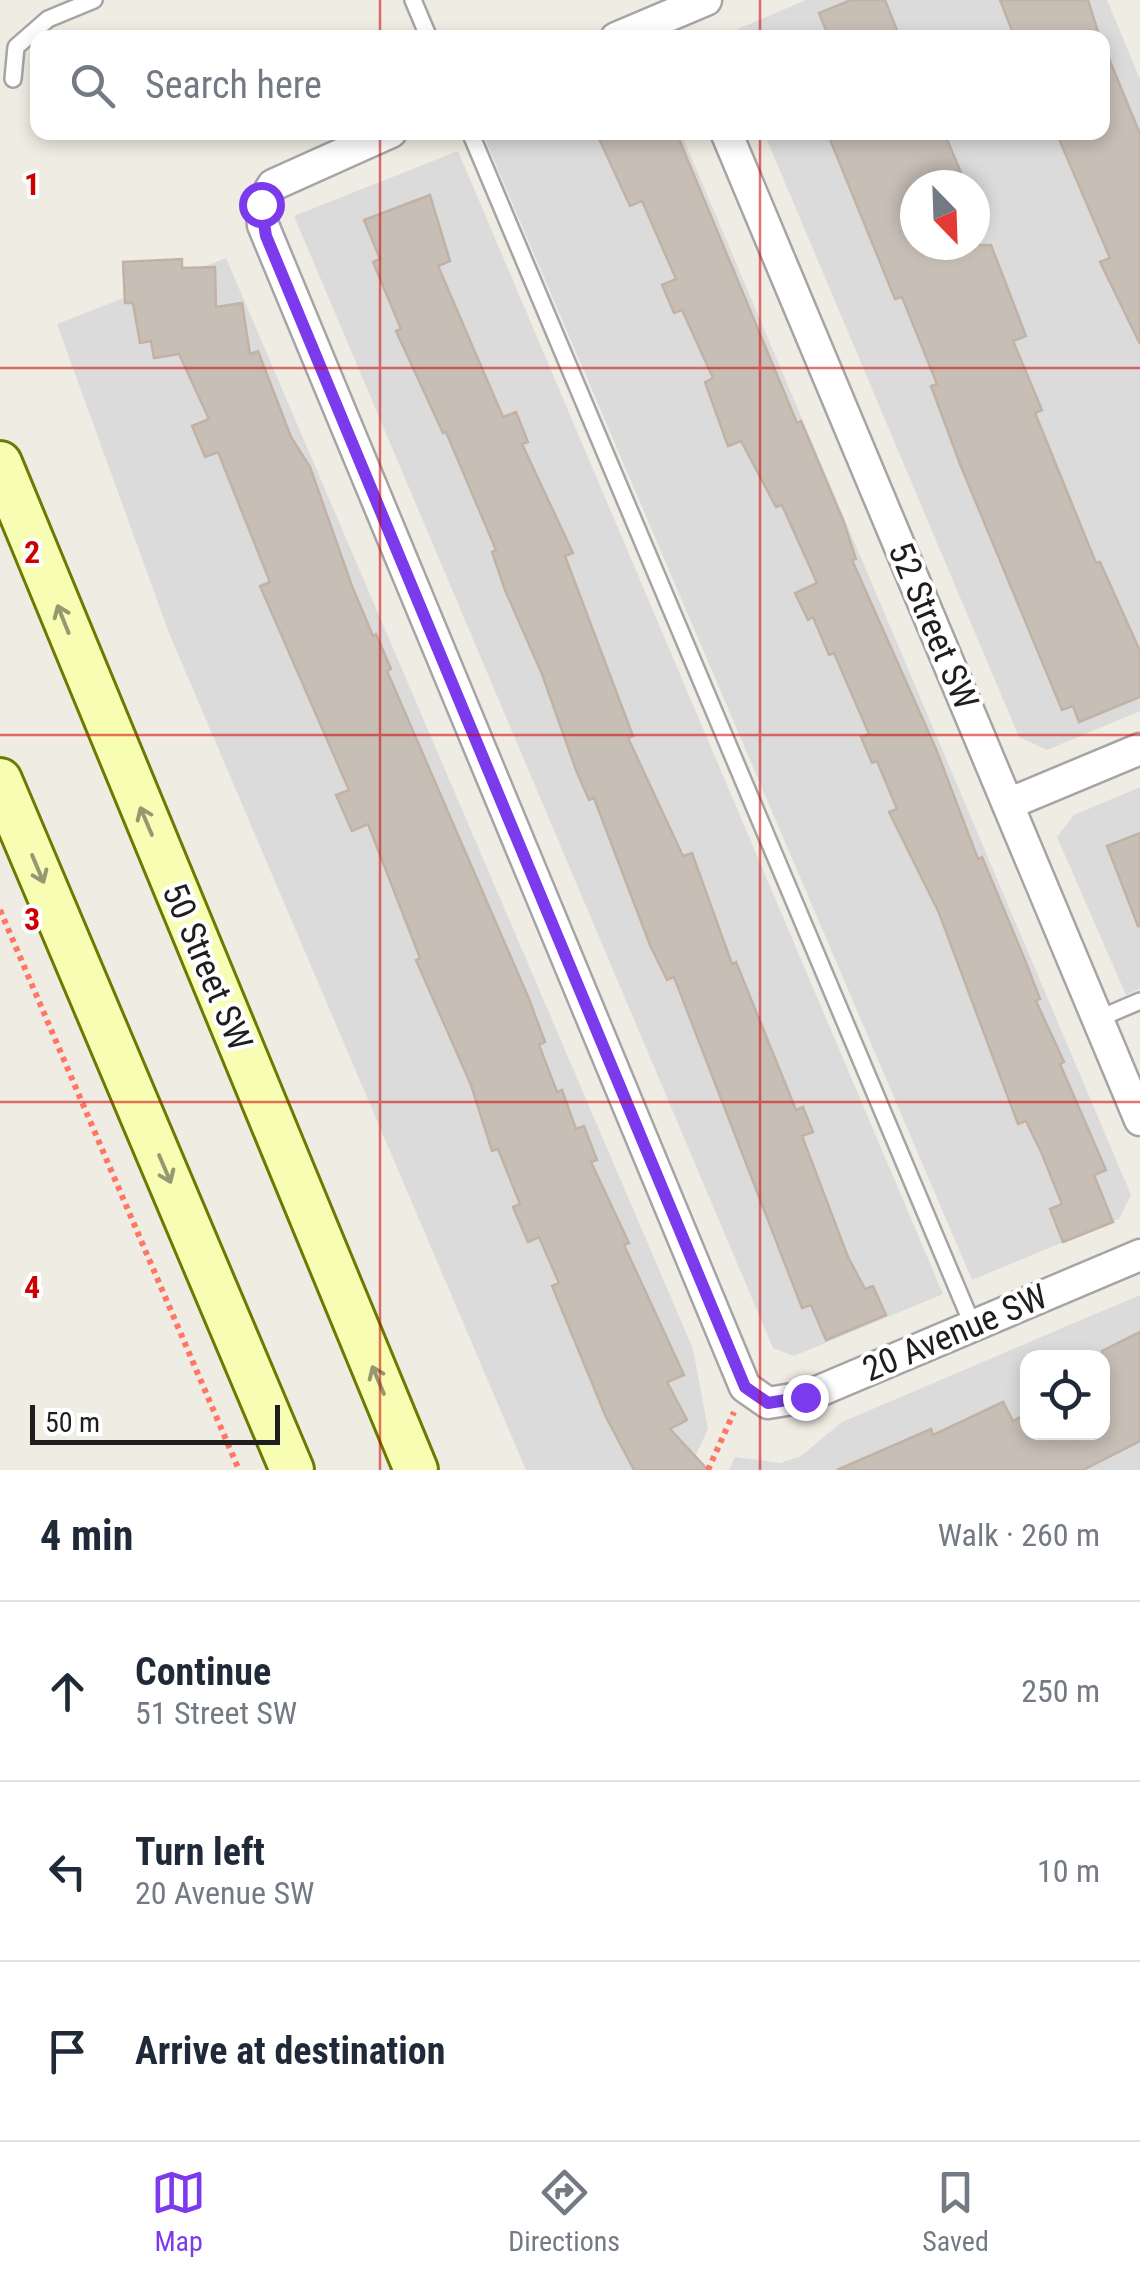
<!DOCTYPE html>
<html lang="en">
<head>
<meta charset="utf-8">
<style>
	:root { --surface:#fff; --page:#f2f2f3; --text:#1f2937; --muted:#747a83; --line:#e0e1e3; --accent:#7c3aed }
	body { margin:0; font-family:"Roboto Condensed",sans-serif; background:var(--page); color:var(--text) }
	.controls { position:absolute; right:30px; bottom:30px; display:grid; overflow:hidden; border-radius:20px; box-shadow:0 5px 15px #0003 }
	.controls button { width:90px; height:90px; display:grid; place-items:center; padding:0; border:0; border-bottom:2px solid var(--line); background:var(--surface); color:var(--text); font:50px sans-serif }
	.compass { position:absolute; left:900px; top:170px; width:90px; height:90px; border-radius:50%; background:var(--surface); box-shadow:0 5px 15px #0003; rotate:157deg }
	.scale { position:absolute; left:30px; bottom:25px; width:250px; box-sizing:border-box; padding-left:10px; border:5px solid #1e1e1e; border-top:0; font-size:28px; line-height:35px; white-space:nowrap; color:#1e1e1e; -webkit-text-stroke:8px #fff; paint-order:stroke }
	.stop { position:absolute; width:30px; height:30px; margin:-22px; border:8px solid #7c3aed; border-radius:50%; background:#fff }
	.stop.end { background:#7c3aed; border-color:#fff; box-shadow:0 2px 10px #0008 }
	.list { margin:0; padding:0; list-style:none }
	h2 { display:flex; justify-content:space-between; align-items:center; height:130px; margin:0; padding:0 40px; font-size:42px }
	h2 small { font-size:32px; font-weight:400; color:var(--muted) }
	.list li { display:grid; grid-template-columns:65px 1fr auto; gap:30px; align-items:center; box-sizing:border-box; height:180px; padding:0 40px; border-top:2px solid var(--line) }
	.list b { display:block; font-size:38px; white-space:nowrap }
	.list p { margin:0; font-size:32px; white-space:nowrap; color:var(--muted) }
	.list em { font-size:32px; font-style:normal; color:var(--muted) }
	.icon { flex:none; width:55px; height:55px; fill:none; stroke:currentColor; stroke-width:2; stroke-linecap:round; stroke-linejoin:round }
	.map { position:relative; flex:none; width:1140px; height:1470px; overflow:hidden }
	.search { position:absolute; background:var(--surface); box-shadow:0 5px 15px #0003; left:30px; right:30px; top:30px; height:110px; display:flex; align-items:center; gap:25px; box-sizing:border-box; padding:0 35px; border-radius:20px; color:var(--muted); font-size:38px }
	.sheet { height:670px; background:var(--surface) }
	nav { display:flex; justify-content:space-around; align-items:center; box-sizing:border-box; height:140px; border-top:2px solid var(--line); background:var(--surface); font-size:28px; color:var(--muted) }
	nav a { display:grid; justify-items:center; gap:5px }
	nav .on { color:var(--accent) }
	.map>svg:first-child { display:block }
	.residential { fill:#dcdbdb; fill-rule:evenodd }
	.building { fill:#c7beb6; stroke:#c2b2a5; stroke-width:2.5 }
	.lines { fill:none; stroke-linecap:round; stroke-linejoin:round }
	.service-casing { stroke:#a5a5a5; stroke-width:20 }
	.minor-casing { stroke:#a5a5a5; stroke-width:35 }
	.secondary-casing { stroke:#6b7a00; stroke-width:48 }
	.path { stroke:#ff7665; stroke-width:6; stroke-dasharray:5 5; stroke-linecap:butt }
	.service { stroke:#fff; stroke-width:15 }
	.minor { stroke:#fff; stroke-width:30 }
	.secondary { stroke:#f8fdb4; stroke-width:42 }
	.oneway { stroke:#969970 }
	.route { stroke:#7c3aed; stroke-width:12 }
	.grid { fill:none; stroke:#cc0200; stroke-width:2.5; stroke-opacity:0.55 }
	.labels { text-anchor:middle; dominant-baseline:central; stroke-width:8; stroke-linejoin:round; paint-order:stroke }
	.street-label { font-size:35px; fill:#1e1e1e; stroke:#fff }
	.grid-label { font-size:32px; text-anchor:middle; font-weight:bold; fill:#cc0200; stroke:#fff; stroke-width:8; stroke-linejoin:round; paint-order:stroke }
</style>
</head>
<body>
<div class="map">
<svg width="1140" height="1470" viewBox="0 0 1140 1470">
	<rect width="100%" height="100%" fill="#efece3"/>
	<g class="residential">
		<path d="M806,0H1107L1140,79V711L1047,750L1019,737L764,133L1102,132V38H736L738,29ZM915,185H975V245H915Z"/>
		<path d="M500,132L681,133L1131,1195L1119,1219L972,1280L485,139Z"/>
		<path d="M458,151L943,1294L794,1356L773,1348L294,216Z"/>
		<path d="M226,258L693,1349L708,1429L689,1470H526L169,633L57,324Z"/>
		<path d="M1140,787V989L1126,995L1057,837L1074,815Z"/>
		<path d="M1140,1295V1470H729L735,1457L780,1463L801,1456L842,1422ZM1028,1358H1102V1432H1028Z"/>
	</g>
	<g class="building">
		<path d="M851,0H885L900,38H829L819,13Z"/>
		<path d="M1000,0H1088L1100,38H1015Z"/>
		<path d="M1103,44L1140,134V344L1100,262L1110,258L1056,132H1102Z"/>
		<path d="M596,132H676L797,423L801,421L843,520L856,559L852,560L936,749L978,859L982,857L1025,960L1040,999L1036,1001L1064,1062L1060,1064L1106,1170L1094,1175L1113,1222L1063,1242L1050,1209L1062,1204L1042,1154L1026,1121L1018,1124L939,913L889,812L897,809L877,761L872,763L861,737L869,734L834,653L829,655L813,617L808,620L795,593L817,583L782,505L776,507L741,441L728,446L705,382L713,378L682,310L674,313L662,285L676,279L642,201L630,206Z"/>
		<path d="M827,132H944L966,185H915V245H991L1026,336L1013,341L1042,410L1035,413L1096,563L1100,562L1140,651V697L1079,722L1073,706L1062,710L960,464L931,386L937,384L902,297L895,299Z"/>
		<path d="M430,195L450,261L438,266L503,417L516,412L528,442L522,444L573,553L565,556L633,736L628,738L683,856L692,853L732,964L736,962L796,1110L803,1107L813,1132L802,1136L848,1257L865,1289L873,1286L886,1315L826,1340L811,1305L802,1308L674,977L667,980L650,945L594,798L589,800L576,770L542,674L505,590L492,552L496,550L446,432L443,433L396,331L401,329L373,262L380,259L364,220Z"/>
		<path d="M182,259V268L215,267L216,307L242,303L250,354L258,351L291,437L310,467L352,586L373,636L376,634L391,669L387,671L529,999L545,1042L539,1045L557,1092L562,1090L576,1129L584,1126L597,1160L591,1162L629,1243L624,1245L684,1375L667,1382L687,1420L670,1429L708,1470H634L606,1417L552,1286L559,1283L539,1237L528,1242L513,1207L520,1204L498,1149L492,1151L471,1085L416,960L420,958L368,824L352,831L336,795L349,790L260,586L270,582L218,452L205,457L192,426L209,419L179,354L154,358L151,341L140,343L133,303H125L123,262Z"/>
		<path d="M1140,833V926H1138L1107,846Z"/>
		<path d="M1140,1332V1441L1083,1470H837L931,1429L933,1435L1003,1402L1013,1421L1021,1417L1028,1432H1102V1351Z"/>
	</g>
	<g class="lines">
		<g class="service-casing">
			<g id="service">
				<path d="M413,0L429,38"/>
				<path d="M13,79L16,47L48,19L94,0"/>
				<path d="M470,132L973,1326"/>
				<path d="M1098,1019L1140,1001"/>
			</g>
		</g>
		<g class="minor-casing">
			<g id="minor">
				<path d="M616,38L706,0"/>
				<path d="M391,132L273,185L261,204L263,225L745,1387L768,1403L805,1397L1140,1255"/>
				<path d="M726,132L1140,1120"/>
				<path d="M1008,804L1140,749"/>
			</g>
		</g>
		<g class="secondary-casing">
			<g id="secondary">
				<path d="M0,463L416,1470"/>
				<path d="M0,780L292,1470"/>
			</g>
		</g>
		<g class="path">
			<path d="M0,910L239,1470"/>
			<path d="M708,1470L734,1412"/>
		</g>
		<use href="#service" class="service"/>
		<use href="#minor" class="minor"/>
		<use href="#secondary" class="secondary"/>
	</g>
	<defs><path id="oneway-shaft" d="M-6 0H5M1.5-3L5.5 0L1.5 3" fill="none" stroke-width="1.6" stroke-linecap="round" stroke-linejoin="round" transform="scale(2.5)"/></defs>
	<g class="oneway">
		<use href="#oneway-shaft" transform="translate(63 619) rotate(-112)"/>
		<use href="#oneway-shaft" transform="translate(146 821) rotate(-113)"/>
		<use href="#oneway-shaft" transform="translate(38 869) rotate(67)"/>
		<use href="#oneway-shaft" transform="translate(165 1169) rotate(67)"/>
		<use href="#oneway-shaft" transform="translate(378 1380) rotate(-113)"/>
	</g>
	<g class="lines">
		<path class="route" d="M261,204L266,236L745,1387L768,1403L805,1397"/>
	</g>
	<path class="grid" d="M380,0V38M760,0V38M380,132V1470M760,132V1470M0,368H1140M0,735H1140M0,1102H1140"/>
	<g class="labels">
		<g class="street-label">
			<text transform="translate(933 626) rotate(67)">52 Street SW</text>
			<text transform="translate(207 967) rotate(67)">50 Street SW</text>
			<text transform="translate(955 1333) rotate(-23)">20 Avenue SW</text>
		</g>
	</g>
	<g class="grid-label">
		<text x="32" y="195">1</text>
		<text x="32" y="563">2</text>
		<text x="32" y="930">3</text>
		<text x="32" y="1298">4</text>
	</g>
</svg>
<div class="controls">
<button><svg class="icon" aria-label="locate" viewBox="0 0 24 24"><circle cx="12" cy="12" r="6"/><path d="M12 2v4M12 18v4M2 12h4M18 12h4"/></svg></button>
</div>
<svg class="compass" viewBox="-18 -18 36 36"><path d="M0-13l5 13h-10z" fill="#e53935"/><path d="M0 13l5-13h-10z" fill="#747a83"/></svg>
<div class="scale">50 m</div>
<div class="stop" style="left:261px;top:204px"></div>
<div class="stop end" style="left:805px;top:1397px"></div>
<div class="search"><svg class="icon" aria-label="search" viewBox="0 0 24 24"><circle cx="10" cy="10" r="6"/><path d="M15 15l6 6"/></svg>Search here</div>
</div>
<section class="sheet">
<h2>4 min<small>Walk · 260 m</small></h2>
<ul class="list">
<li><svg class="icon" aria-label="ahead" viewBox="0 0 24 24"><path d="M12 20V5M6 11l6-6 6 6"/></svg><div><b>Continue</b><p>51 Street SW</p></div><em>250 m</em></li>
<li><svg class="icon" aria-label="left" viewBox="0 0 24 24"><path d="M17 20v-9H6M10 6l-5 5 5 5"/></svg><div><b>Turn left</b><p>20 Avenue SW</p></div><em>10 m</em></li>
<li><svg class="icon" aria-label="arrive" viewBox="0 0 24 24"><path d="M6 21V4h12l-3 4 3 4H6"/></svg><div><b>Arrive at destination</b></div></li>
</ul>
</section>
<nav>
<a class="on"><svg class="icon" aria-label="map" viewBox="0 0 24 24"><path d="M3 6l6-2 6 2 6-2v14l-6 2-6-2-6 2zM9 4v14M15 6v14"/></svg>Map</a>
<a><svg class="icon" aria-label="directions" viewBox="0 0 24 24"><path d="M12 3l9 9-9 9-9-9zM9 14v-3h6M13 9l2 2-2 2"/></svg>Directions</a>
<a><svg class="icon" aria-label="saved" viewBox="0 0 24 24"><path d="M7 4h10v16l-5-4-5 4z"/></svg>Saved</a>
</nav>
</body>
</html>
